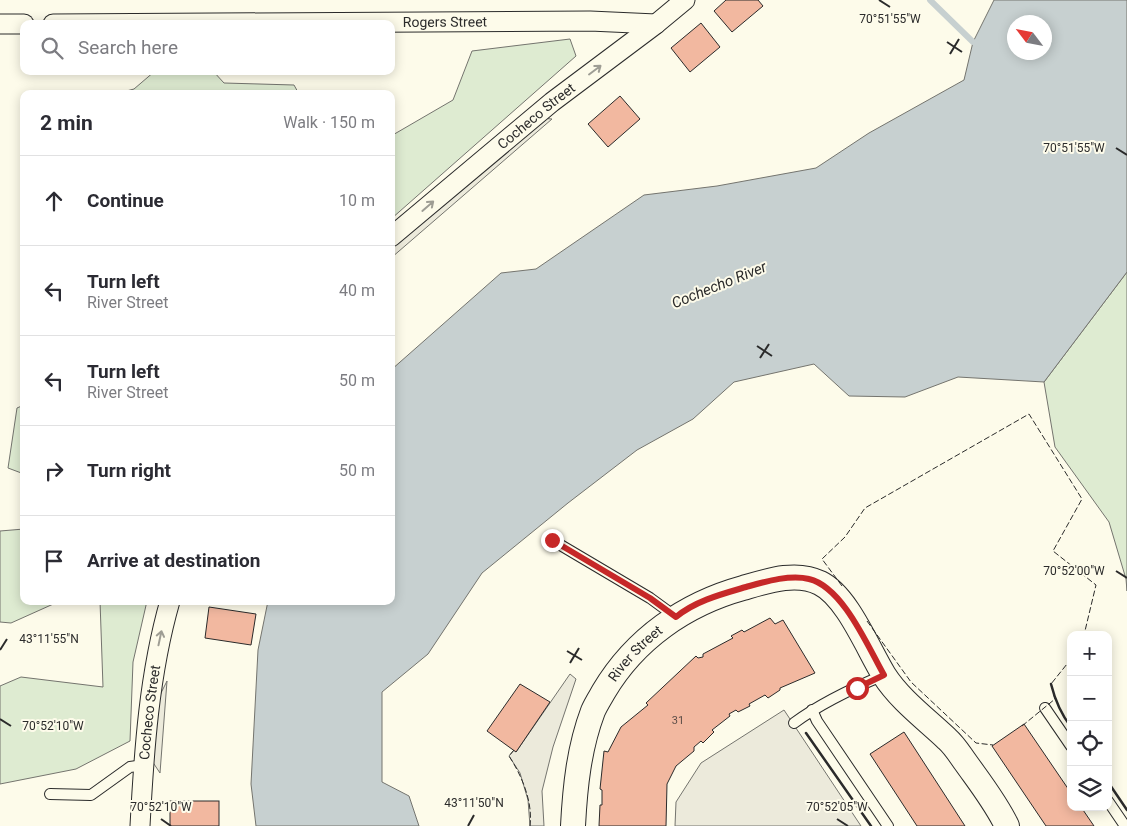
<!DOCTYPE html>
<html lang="en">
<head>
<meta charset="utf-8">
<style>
	:root { --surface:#fff; --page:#f2f2f3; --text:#2b2b33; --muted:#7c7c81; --line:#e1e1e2 }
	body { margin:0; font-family:Roboto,sans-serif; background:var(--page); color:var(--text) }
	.controls { position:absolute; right:15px; bottom:15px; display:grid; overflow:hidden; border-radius:10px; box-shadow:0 2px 12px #0003 }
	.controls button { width:45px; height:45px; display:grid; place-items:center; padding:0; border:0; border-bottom:1px solid var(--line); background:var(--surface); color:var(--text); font:25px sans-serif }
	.compass { position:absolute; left:1007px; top:15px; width:45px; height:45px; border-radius:50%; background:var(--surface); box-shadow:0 2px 12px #0003; rotate:302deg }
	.stop { position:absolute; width:15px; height:15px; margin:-11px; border:4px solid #c62828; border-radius:50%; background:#fff }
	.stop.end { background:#c62828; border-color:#fff; box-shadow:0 1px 5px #0008 }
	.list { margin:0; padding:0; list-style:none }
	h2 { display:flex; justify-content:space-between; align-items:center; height:65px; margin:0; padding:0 20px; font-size:21px }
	h2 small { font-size:16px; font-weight:400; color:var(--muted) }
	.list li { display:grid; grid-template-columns:32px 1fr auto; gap:15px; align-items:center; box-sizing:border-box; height:90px; padding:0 20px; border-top:1px solid var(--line) }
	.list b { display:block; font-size:19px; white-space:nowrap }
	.list p { margin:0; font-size:16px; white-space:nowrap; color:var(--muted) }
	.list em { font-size:16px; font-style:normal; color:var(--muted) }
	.icon { flex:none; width:28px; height:28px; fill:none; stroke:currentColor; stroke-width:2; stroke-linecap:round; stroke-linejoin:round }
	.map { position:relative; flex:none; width:1127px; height:826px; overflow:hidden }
	.search { position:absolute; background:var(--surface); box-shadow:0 2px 12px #0003; left:20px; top:20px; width:375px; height:55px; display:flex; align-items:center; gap:12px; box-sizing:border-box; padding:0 18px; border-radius:10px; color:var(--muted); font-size:19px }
	.panel { position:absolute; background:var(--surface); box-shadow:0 2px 12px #0003; left:20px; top:90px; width:375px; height:515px; border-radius:10px }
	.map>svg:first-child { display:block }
	.green { fill:#deebd1; stroke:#74746e }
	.parking { fill:#eceadb; stroke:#74746e }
	.water { fill:#c7d0d0; stroke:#74746e; fill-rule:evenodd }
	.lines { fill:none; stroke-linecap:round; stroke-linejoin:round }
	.stream { stroke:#c7d0d0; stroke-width:6 }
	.building { fill:#f2b8a0; stroke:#2b2b2b }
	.service-casing { stroke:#2b2b2b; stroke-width:12 }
	.minor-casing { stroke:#2b2b2b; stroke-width:21 }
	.tertiary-casing { stroke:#2b2b2b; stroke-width:26 }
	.service { stroke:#fdfbea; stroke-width:10 }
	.minor { stroke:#fdfbea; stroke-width:19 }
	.tertiary { stroke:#fdfbea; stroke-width:24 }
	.fence { stroke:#2b2b2b; stroke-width:1; stroke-dasharray:6 2.5; stroke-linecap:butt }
	.wall { stroke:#2b2b2b; stroke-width:2.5 }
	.oneway { stroke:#9e9d94 }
	.route { stroke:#c62828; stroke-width:6 }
	.ticks { fill:none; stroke:#2b2b2b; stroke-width:2 }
	.labels { text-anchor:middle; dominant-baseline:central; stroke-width:4; stroke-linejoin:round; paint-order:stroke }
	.number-label { font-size:11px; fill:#5d4e48 }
	.street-label { font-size:14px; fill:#2b2b2b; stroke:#fdfbea }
	.water-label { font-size:15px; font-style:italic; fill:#2b2b2b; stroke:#fdfbea }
	.ticks-label { font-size:12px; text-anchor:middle; fill:#2b2b2b; stroke:#fdfbea; stroke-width:4; stroke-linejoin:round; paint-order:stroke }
</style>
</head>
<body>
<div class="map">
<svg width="1127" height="826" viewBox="0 0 1127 826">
	<rect width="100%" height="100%" fill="#fdfbea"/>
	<g class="green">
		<path d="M570,39L576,56L391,219V136L453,100L472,51Z"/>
		<path d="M155,71H213L224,83L294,85L299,94H115L134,89Z"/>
		<path d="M1127,272V591L1126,579L1109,522L1055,447L1044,382Z"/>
		<path d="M24,405V474L8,468L17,408Z"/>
		<path d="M24,529V601H60L11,623L0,622V531Z"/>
		<path d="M100,601H147L133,662L130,741L76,769L0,784V686L21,677L103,687Z"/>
	</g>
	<g class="parking">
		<path d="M540,118L552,119L391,258V244Z"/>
		<path d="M570,674L576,679L553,747L542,791L544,826H530L528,800L520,773L509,756L514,750L516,752Z"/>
		<path d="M167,681L160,773L152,761L158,699Z"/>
		<path d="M784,710L861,826H675L676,802L701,763Z"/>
	</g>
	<path class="water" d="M994,0H1127V272L1044,382L958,377L905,397L849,396L814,364L734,382L693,419L637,450L568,503L482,573L428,654L382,692V782L409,796L419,826H256L251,784L258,650L268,601H391V370L501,273L536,269L644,195L717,186L816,168L869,133L964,80L973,42ZM1014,22H1044V52H1014Z"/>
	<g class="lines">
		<path class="stream" d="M930,0L973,42L981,45"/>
	</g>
	<g class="building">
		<path d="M726,0H758L763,6L732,32L714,11Z"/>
		<path d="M701,23L720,47L690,72L671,48Z"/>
		<path d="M620,96L640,119L608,147L588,124Z"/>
		<path d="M209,607L256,614L251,645L205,638Z"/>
		<path d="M770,618L775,624L783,620L815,673L780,688V690L768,698L765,695L749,704L750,706L738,712L736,710L729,714L730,716L712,730L714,732L703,743L701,741L694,747V751L676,766L667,784L666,826H599L600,805H602V790L600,789L604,751L608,752L621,727L648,705L646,703L696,656L698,658L703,657V654L733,638L731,636L742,630L744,632Z"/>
		<path d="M520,684L550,702L516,752L487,731Z"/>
		<path d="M1024,724L1071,793V807H1081L1094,826H1046L992,746Z"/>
		<path d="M904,732L965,826H917L870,754Z"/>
		<rect x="170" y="801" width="49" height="25"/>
	</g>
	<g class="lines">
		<g class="service-casing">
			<g id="service">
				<path d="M552,540L650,598L676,617"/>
				<path d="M1045,708L1071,746"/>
				<path d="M812,710L817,721L888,826"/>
				<path d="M794,723C821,703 853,688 884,675"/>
				<path d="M50,794L91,795L130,767L144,765"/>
				<path d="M1108,801L1125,826"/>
			</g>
		</g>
		<g class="minor-casing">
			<g id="minor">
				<path d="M0,24H24"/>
				<path id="s1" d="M53,24L590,21L656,24"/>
				<path id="s2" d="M391,237L552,102L656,24L685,0"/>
				<path id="s3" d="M140,826C144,751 149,674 170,601"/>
			</g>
		</g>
		<g class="tertiary-casing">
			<g id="tertiary">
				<path id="s4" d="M573,826C575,787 579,748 593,711C596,704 600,698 604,691C635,639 685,604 743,588C767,581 796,571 820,583C847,596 868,649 884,675C900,700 926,719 947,739C955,746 960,755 966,763C981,784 996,803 1007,826"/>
			</g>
		</g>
		<use href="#service" class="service"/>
		<use href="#minor" class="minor"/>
		<use href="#tertiary" class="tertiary"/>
		<g class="fence">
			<path d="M842,586L822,559L845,537L865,508L1029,414L1082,499L1053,551L1096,585L1084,635"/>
			<path d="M867,621L911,682L976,743L993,745"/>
			<path d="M1022,726L1055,699L1051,684L1071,659"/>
			<path d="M514,750L509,756C522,776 533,802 530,826"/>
		</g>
		<g class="wall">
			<path d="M1051,684C1055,700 1061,714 1071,727"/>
			<path d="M806,733L871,826"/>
			<path d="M1108,782L1127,810"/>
		</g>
	</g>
	<defs><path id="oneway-shaft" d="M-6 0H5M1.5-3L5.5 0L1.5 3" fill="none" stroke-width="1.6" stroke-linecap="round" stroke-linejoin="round" transform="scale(1.25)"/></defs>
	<g class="oneway">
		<use href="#oneway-shaft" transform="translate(595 70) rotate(-37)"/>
		<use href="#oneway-shaft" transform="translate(428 206) rotate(-41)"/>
		<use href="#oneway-shaft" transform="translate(160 638) rotate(-78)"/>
	</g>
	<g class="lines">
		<path class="route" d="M552,540L650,598L676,617C695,601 722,594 746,587C764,582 790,574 809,579C843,587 868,647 884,675L857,688"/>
	</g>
	<path class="ticks" d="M879,0L890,7M947,42L962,52M950,54L959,39M1116,148L1127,155M757,346L772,356M760,358L769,344M1116,571L1127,578M0,650L7,639M567,651L582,660M570,663L579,648M0,719L11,726M161,819L171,826M837,819L848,826M468,826L474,815"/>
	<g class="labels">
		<g class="number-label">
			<text x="678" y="720">31</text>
		</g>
		<g class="street-label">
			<text stroke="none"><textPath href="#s1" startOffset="392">Rogers Street</textPath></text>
			<text stroke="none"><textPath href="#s2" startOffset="189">Cocheco Street</textPath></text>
			<text stroke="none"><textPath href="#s4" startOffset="189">River Street</textPath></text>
			<text stroke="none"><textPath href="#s3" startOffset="114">Cocheco Street</textPath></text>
		</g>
		<g class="water-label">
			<text transform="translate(719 285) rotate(-22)">Cochecho River</text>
		</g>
	</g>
	<g class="ticks-label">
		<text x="890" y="23">70°51'55"W</text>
		<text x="1074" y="152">70°51'55"W</text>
		<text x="1074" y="575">70°52'00"W</text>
		<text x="49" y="643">43°11'55"N</text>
		<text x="53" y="730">70°52'10"W</text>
		<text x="474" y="807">43°11'50"N</text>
		<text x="161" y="811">70°52'10"W</text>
		<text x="837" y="811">70°52'05"W</text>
	</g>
</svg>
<div class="controls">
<button>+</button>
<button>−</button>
<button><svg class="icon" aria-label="locate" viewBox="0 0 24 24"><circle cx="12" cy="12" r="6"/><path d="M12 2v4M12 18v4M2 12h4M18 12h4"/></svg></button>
<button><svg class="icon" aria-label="layers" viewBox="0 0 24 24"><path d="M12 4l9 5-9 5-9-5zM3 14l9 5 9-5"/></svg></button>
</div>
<svg class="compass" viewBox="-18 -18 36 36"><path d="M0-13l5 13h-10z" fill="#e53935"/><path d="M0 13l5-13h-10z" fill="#7c7c81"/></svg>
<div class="stop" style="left:857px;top:688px"></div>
<div class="stop end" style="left:552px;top:540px"></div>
<div class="search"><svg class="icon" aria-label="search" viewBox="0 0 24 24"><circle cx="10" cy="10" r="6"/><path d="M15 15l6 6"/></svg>Search here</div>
<section class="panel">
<h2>2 min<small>Walk · 150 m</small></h2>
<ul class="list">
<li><svg class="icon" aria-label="ahead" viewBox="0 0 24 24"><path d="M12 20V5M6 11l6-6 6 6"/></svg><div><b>Continue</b></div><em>10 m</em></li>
<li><svg class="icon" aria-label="left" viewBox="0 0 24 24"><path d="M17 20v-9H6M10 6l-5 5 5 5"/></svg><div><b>Turn left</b><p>River Street</p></div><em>40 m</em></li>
<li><svg class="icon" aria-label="left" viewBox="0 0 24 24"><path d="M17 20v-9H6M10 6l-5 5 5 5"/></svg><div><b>Turn left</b><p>River Street</p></div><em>50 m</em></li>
<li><svg class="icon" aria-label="right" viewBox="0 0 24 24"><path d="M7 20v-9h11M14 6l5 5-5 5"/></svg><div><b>Turn right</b></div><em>50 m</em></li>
<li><svg class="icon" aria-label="arrive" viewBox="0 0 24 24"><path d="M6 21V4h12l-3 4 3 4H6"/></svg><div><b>Arrive at destination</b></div></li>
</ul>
</section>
</div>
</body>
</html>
